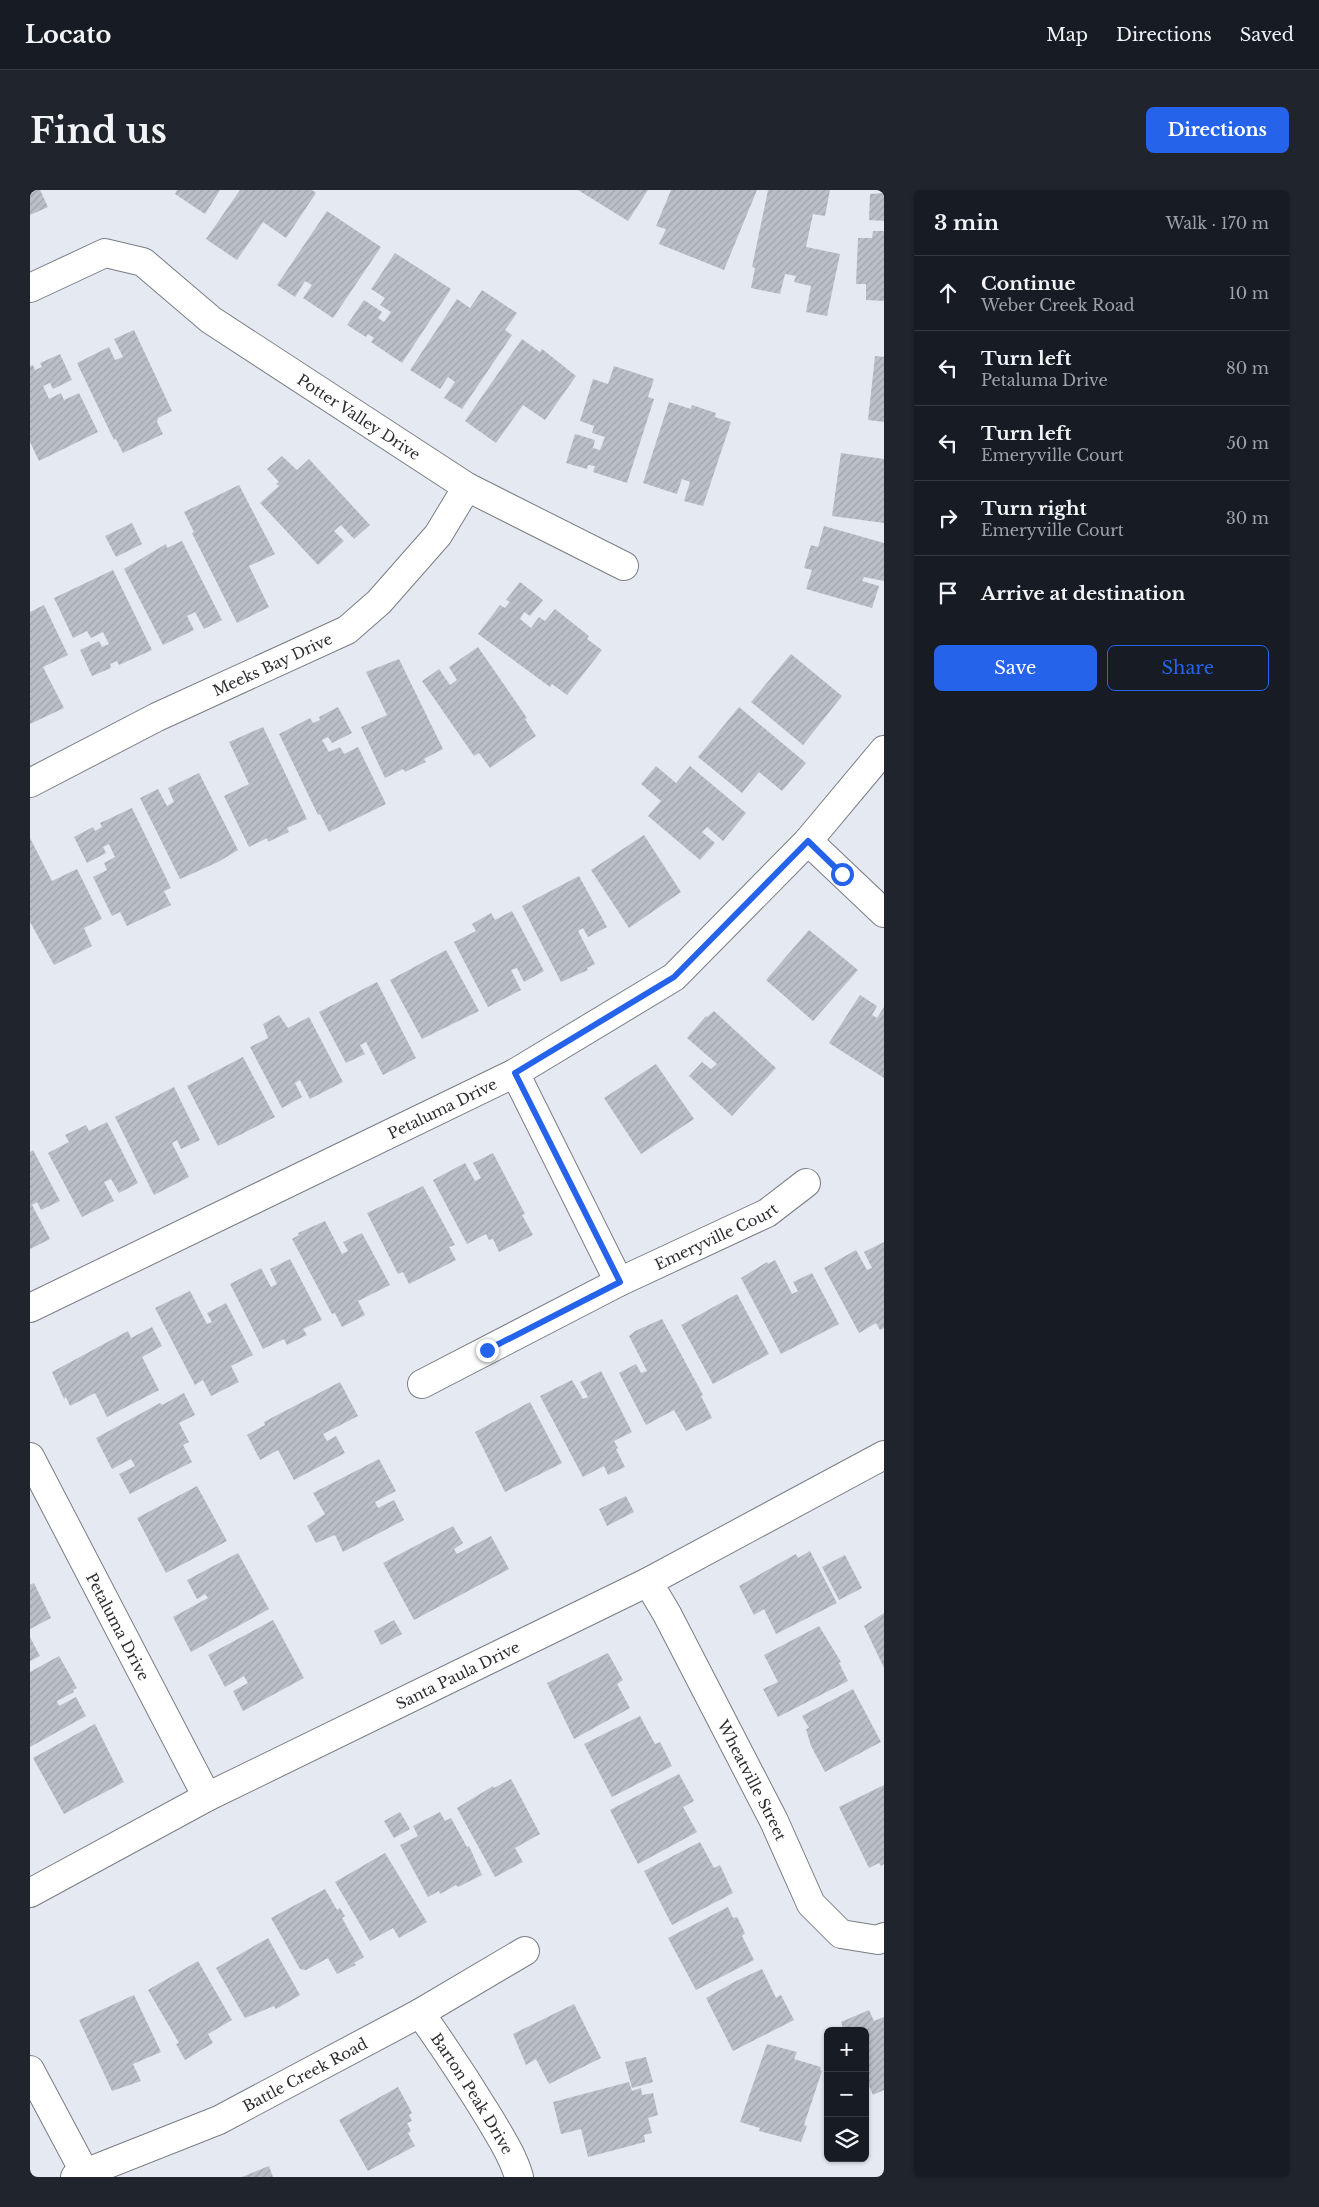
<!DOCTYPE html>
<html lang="en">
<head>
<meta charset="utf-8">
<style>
	:root { --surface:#171b24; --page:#20242c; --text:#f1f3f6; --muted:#9ea1a6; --line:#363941; --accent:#2563eb }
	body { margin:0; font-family:"Libre Baskerville",serif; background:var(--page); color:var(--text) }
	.controls { position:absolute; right:15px; bottom:15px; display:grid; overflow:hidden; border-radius:8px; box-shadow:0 1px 4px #0004 }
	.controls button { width:45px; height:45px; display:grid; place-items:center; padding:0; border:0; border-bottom:1px solid var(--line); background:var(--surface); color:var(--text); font:25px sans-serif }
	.stop { position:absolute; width:15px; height:15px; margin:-11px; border:4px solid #2563eb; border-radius:50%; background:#fff }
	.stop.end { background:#2563eb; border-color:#fff; box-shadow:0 1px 5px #0008 }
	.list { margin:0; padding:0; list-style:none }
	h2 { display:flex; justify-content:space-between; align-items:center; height:65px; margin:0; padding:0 20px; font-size:21px }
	h2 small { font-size:16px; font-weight:400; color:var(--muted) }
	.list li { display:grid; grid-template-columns:32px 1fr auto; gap:15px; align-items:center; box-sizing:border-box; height:75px; padding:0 20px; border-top:1px solid var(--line) }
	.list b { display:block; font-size:19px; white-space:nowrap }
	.list p { margin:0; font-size:16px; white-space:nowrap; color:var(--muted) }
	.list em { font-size:16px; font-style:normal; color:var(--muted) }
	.actions { display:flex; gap:10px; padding:15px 20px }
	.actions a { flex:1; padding:11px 0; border:1px solid var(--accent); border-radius:8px; text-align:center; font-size:18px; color:var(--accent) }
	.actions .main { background:var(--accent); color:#fff }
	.icon { flex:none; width:28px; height:28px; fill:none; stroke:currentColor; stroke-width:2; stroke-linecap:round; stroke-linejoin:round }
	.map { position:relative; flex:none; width:854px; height:1987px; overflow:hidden; border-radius:8px }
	header { display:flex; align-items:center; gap:30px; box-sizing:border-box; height:70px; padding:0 25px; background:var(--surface); border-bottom:1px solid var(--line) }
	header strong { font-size:24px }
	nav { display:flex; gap:28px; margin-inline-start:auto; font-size:18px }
	.intro { display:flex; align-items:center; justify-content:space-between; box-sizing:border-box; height:120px; padding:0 30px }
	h1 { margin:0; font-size:35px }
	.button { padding:12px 22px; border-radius:8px; background:var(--accent); color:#fff; font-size:18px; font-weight:700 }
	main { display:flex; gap:30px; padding:0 30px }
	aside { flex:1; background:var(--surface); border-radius:8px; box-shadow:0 1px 4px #0004 }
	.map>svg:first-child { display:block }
	.building { fill:url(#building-hatch) }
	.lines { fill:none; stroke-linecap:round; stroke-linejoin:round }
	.minor-casing { stroke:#797d85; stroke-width:30 }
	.minor { stroke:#fff; stroke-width:28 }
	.route { stroke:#2563eb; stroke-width:6 }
	.labels { text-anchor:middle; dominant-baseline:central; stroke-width:4; stroke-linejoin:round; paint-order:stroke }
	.street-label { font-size:15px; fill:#2c2e31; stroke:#fff }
</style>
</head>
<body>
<header>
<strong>Locato</strong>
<nav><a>Map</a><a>Directions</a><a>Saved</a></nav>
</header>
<div class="intro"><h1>Find us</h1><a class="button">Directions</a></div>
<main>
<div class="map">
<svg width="854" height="1987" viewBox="0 0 854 1987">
	<defs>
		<pattern id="building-hatch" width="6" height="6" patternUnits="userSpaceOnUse" patternTransform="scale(1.25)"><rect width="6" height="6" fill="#bbbfc7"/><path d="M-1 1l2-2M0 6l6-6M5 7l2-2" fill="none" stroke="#a1a4ab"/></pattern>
	</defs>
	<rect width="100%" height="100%" fill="#e5eaf2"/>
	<g class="building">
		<path d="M0,0H10L18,17L0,25Z"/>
		<path d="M147,0H190L175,24L145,4Z"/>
		<path d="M210,0H282L286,3L256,48L233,32L207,70L176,49Z"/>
		<path d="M548,0H618L598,31Z"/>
		<path d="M641,0H727L694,80L629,54L636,39L626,36Z"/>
		<path d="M738,0H800L795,26L783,24L776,57L810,64L797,126L776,122L781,96L764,92L766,86L755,84L750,104L721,98L725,78L722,77Z"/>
		<path d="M854,3V31L839,30L840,4Z"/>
		<path d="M297,21L351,57L303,128L273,108L282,95L275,91L265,107L247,95Z"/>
		<path d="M843,41H854V111L836,110V94H826L828,48H842Z"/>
		<path d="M365,63L421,99L372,173L341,152L344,148L338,144L336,147L317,135L334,110L352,122L348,128L354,132L361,122L350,115L355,108L341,99Z"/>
		<path d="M452,100L487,123L475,140L482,145L432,219L414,208L425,192L418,187L410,199L380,180L427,109L440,118Z"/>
		<path d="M104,140L142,221L128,228L127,232L133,244L93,263L86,249L84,250L47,173L79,157L85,170L93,167L84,149Z"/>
		<path d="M492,149L510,162L512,159L546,186L515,230L493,215L466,253L435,231Z"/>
		<path d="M30,164L42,190L23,199L20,193L13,196L19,209L31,203L34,210L49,203L68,242L9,271L0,252V176L3,175L5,180L12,177L10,173Z"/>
		<path d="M845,166L854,167V232L838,230Z"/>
		<path d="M584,176L624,189L618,207L624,209L597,293L563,282L565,276L558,275L557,279L536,273L545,244L565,250L563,258L570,260L575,247L562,243L564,236L550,231L563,189L578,194Z"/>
		<path d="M639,212L661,219L662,215L686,223L685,227L701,232L673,316L654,311L660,292L652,289L647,304L613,293Z"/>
		<path d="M811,263L854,269V333L802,326Z"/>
		<path d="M252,266L267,280L279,269L340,335L324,349L311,335L304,341L314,351L288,375L230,313L249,296L246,294L249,292L237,279Z"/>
		<path d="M209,295L245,364L219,376L239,417L207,433L162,343L164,342L154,322Z"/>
		<path d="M102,333L112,354L86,367L75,346Z"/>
		<path d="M794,336L854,353V391L834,387L832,391L849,396L842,418L776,399L782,380L774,378L781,355L788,357Z"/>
		<path d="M152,351L192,430L174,439L165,422L157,426L164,440L133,455L94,379L136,354L137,358Z"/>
		<path d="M83,380L122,460L89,475L87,471L80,474L81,478L62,486L50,460L69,451L72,457L79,454L73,442L61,448L57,441L43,448L24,408Z"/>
		<path d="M490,392L513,410L500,426L494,422L490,429L501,438L509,427L515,431L525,419L559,446L557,449L572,460L537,505L522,494L520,497L448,444L470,415L475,418L480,412L476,410Z"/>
		<path d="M14,415L38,465L13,477L34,518L0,534V422Z"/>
		<path d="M448,457L497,528L495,529L506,546L460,578L449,563L444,566L392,491L409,479L420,495L427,490L419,477Z"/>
		<path d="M761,464L812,506L773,555L721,512Z"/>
		<path d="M369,469L413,559L394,569L396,572L375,582L373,579L355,588L331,537L357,525L336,482Z"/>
		<path d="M308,517L322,543L302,553L298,547L292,550L299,562L310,557L314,564L328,557L356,614L299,642L290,624L288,625L249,544L280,528L283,533L290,530L289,527Z"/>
		<path d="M709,517L776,573L752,601L729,582L712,603L668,567Z"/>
		<path d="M233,537L277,629L257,638L259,642L238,652L237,648L219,657L194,606L219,594L199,552Z"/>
		<path d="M626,576L646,593L660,576L716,623L693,651L677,637L672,642L685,653L670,670L618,626L631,611L611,594Z"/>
		<path d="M169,583L208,660L188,672L150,689L110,608L128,599L137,616L144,612L138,598Z"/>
		<path d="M102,618L141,698L134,701L141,715L97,736L90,722L82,726L63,687L77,680L74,673L85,667L79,654L73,657L76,663L57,673L44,647L63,637L65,641L72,637L70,633Z"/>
		<path d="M614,645L651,702L599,738L561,680Z"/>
		<path d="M0,648L22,691L47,679L72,729L54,738L62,756L24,775L0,732Z"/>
		<path d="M549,686L577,737L558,747L553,738L548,741L565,774L557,778L558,780L531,792L492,716Z"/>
		<path d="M482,721L514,781L494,792L487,778L481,780L491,800L458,817L424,752L446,741L442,734L461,723L465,730Z"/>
		<path d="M779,740L828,780L783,831L736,790Z"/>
		<path d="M416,760L449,821L392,849L360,790Z"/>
		<path d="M347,792L386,868L353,885L336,852L330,855L335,864L316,873L289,822Z"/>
		<path d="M830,805L847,816L842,825L847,828L854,817V888L799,853Z"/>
		<path d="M684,821L746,878L702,926L659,886L672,872L681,879L687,874L657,848L676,826L677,827Z"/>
		<path d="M249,825L258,838L279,827L313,892L280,909L270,890L265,893L272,907L252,918L220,857L238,848L233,834Z"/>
		<path d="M213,867L245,927L188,956L157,896Z"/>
		<path d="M626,874L664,929L611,964L574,908Z"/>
		<path d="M144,897L170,950L151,959L147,950L142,953L159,987L124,1005L85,927Z"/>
		<path d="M77,932L108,993L89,1003L81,989L74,992L84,1011L52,1027L18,963L39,952L35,945L56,935L59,941Z"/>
		<path d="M3,960L30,1011L11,1020L7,1012L2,1015L20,1049L0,1059V962Z"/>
		<path d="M463,963L495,1024L492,1025L503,1045L469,1062L463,1049L459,1050L456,1044L437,1054L403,990L435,973L445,991L451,988L443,973Z"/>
		<path d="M393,996L425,1055L419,1057L426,1070L379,1094L373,1082L368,1084L337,1023Z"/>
		<path d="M295,1031L312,1064L318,1061L313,1052L332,1043L360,1095L328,1111L335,1125L312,1137L305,1123L302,1124L262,1049L269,1045L268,1043Z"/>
		<path d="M854,1052V1138L850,1140L846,1133L829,1143L794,1078L826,1060L837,1080L842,1078L834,1062Z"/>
		<path d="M260,1069L292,1130L273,1139L277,1145L257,1155L254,1149L233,1159L200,1094L231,1078L241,1097L247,1094L240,1079Z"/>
		<path d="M745,1070L762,1104L768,1101L763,1092L782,1083L809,1134L751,1164L711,1088L737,1072L738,1074Z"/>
		<path d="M160,1101L177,1134L182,1132L177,1123L196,1113L223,1165L201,1176L209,1192L181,1206L173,1190L165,1195L125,1118Z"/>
		<path d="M707,1104L739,1164L683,1194L651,1135Z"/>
		<path d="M632,1129L673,1205L671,1206L682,1228L656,1241L644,1220L616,1235L589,1183L606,1174L611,1183L617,1181L599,1146L605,1141Z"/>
		<path d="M122,1137L132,1156L112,1167L129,1200L77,1227L65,1203L40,1216L36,1207L34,1209L22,1182L98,1141L101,1148Z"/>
		<path d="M571,1181L602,1242L584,1251L588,1258L586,1259L595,1277L578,1285L574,1276L553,1287L510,1206L542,1190L553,1209L558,1207L550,1192Z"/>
		<path d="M310,1192L328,1226L293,1244L297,1251L306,1246L315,1263L264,1290L248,1260L230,1270L217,1245L235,1235L234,1232Z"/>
		<path d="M154,1203L165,1225L149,1233L159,1252L153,1255L162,1272L100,1304L89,1284L105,1276L101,1269L82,1279L66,1248L130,1213L132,1215Z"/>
		<path d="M500,1212L532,1273L475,1302L445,1242Z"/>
		<path d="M349,1269L366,1301L345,1312L348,1318L364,1310L374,1330L313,1362L305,1345L286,1353L277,1336L295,1324L283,1303Z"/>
		<path d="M167,1296L197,1351L136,1383L107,1328Z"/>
		<path d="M596,1306L604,1322L577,1336L569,1319Z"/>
		<path d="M423,1336L433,1353L424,1359L427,1364L461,1346L479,1379L384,1430L353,1373Z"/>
		<path d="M780,1361L807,1413L746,1444L734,1419L724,1425L709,1396L766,1364L768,1368Z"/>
		<path d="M208,1363L239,1419L161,1462L143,1427L178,1408L175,1404L167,1409L157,1390Z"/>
		<path d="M815,1365L832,1398L809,1410L792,1377Z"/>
		<path d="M4,1393L21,1428L0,1439V1395Z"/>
		<path d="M854,1423V1478L834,1436Z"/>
		<path d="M243,1430L274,1488L213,1521L203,1501L218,1493L214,1486L195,1497L178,1465Z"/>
		<path d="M364,1430L372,1444L351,1455L344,1441Z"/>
		<path d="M789,1436L811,1472L809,1473L818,1491L748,1527L733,1499L748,1492L734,1465Z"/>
		<path d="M0,1447L10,1466L0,1471Z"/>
		<path d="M578,1463L593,1490L587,1494L600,1518L544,1549L517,1493Z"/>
		<path d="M29,1466L47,1498L43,1500L44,1502L27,1511L29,1516L46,1507L56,1526L0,1557V1482Z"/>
		<path d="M823,1499L851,1552L795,1582L781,1556L776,1539L779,1538L772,1526Z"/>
		<path d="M610,1526L625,1554L630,1552L642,1576L582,1607L554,1554Z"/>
		<path d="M65,1534L94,1592L34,1624L3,1568Z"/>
		<path d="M649,1584L664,1611L653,1617L667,1642L608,1674L580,1620Z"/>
		<path d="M481,1589L510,1644L485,1658L493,1672L465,1687L427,1618L463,1596L464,1598Z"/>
		<path d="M854,1595V1674L851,1676L849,1673L839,1678L809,1617Z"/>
		<path d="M370,1622L380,1639L364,1648L354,1631Z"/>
		<path d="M410,1622L415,1631L421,1628L437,1657L439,1656L452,1685L428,1697L426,1695L410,1704L409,1701L398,1707L370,1655L388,1646L383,1636Z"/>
		<path d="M670,1652L684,1678L690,1675L703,1703L642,1735L614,1681Z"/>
		<path d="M355,1663L397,1732L369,1748L363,1738L340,1751L305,1692Z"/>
		<path d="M295,1699L307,1720L310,1718L315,1726L312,1728L334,1767L324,1773L326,1775L307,1784L298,1768L276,1780L270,1779L241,1728Z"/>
		<path d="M698,1717L703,1728L707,1727L715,1743L712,1746L724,1770L666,1800L638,1748Z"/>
		<path d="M238,1748L270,1805L246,1819L244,1816L215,1828L186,1778Z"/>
		<path d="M168,1771L202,1830L178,1844L183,1853L155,1870L146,1854L149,1853L118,1800Z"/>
		<path d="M732,1779L746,1808L751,1805L764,1830L703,1861L676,1808L706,1791Z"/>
		<path d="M104,1805L131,1862L103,1874L111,1891L82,1901L49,1830Z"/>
		<path d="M544,1814L571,1868L519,1894L506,1869L496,1875L483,1844Z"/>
		<path d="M839,1820L844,1831L854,1827V1900L843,1905L835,1887V1841H814L811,1832Z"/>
		<path d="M737,1854L767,1862L764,1869L791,1877L790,1880L792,1881L774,1935L777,1936L771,1952L729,1941L730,1938L710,1932Z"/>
		<path d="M616,1867L623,1892L602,1898L595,1872Z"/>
		<path d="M599,1892L602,1901L611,1898L612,1905L623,1903L628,1925L618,1928L622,1943L614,1945L615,1952L558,1967L551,1939L531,1944L523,1912Z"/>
		<path d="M368,1897L382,1923L379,1925L382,1931L377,1933L381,1941L378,1943L385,1956L338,1981L309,1930Z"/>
		<path d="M239,1976L243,1987H212Z"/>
	</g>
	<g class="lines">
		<g class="minor-casing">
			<g id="minor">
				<path id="s1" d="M0,98L75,63L113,72L181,130L437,297L594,376"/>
				<path id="s2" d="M0,593L127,527L317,440L349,412L408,345L437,297"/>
				<path d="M778,651L854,723"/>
				<path d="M485,883L589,1092"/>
				<path id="s3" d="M0,1118L485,883L644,787L778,651L854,560"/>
				<path id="s4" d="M392,1194L589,1092L737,1023L776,993"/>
				<path id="s5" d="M0,1267L177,1607"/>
				<path id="s6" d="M618,1392L637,1424L744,1631L781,1714L811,1744L848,1750L854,1747"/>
				<path id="s7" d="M0,1703L177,1607L618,1392L854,1265"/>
				<path id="s8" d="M390,1823C415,1858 438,1893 460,1929C471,1948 483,1966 489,1987"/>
				<path d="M0,1880L57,1987"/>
				<path id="s9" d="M45,1987L189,1930L390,1823L495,1761"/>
			</g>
		</g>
		<use href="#minor" class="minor"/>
	</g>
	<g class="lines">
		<path class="route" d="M457,1160L590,1092L485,883L644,787L778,651L812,684"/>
	</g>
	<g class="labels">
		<g class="street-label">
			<text stroke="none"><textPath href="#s1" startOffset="388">Potter Valley Drive</textPath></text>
			<text stroke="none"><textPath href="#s2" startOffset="270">Meeks Bay Drive</textPath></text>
			<text stroke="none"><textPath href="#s3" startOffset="458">Petaluma Drive</textPath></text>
			<text stroke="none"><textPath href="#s4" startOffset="329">Emeryville Court</textPath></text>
			<text stroke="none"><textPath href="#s5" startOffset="191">Petaluma Drive</textPath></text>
			<text stroke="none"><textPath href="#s7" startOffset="480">Santa Paula Drive</textPath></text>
			<text stroke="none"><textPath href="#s6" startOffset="224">Wheatville Street</textPath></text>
			<text stroke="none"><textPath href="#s9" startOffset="252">Battle Creek Road</textPath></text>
			<text stroke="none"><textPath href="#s8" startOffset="96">Barton Peak Drive</textPath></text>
		</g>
	</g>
</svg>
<div class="controls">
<button>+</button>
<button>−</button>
<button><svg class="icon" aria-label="layers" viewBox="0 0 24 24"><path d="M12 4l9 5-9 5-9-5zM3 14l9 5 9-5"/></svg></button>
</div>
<div class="stop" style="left:812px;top:684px"></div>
<div class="stop end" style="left:457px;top:1160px"></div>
</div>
<aside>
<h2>3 min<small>Walk · 170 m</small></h2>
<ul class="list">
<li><svg class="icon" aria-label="ahead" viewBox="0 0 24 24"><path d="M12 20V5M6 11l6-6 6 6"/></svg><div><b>Continue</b><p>Weber Creek Road</p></div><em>10 m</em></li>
<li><svg class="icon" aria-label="left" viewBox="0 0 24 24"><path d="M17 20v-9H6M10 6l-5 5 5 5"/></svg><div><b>Turn left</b><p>Petaluma Drive</p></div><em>80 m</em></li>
<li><svg class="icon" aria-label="left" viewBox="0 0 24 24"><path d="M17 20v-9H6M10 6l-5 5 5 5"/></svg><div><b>Turn left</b><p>Emeryville Court</p></div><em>50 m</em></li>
<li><svg class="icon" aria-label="right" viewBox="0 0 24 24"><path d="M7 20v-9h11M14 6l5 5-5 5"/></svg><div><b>Turn right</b><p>Emeryville Court</p></div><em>30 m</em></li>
<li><svg class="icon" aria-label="arrive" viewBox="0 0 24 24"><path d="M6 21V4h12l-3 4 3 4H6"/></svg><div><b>Arrive at destination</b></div></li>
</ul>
<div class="actions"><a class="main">Save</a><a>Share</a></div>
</aside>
</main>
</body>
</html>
